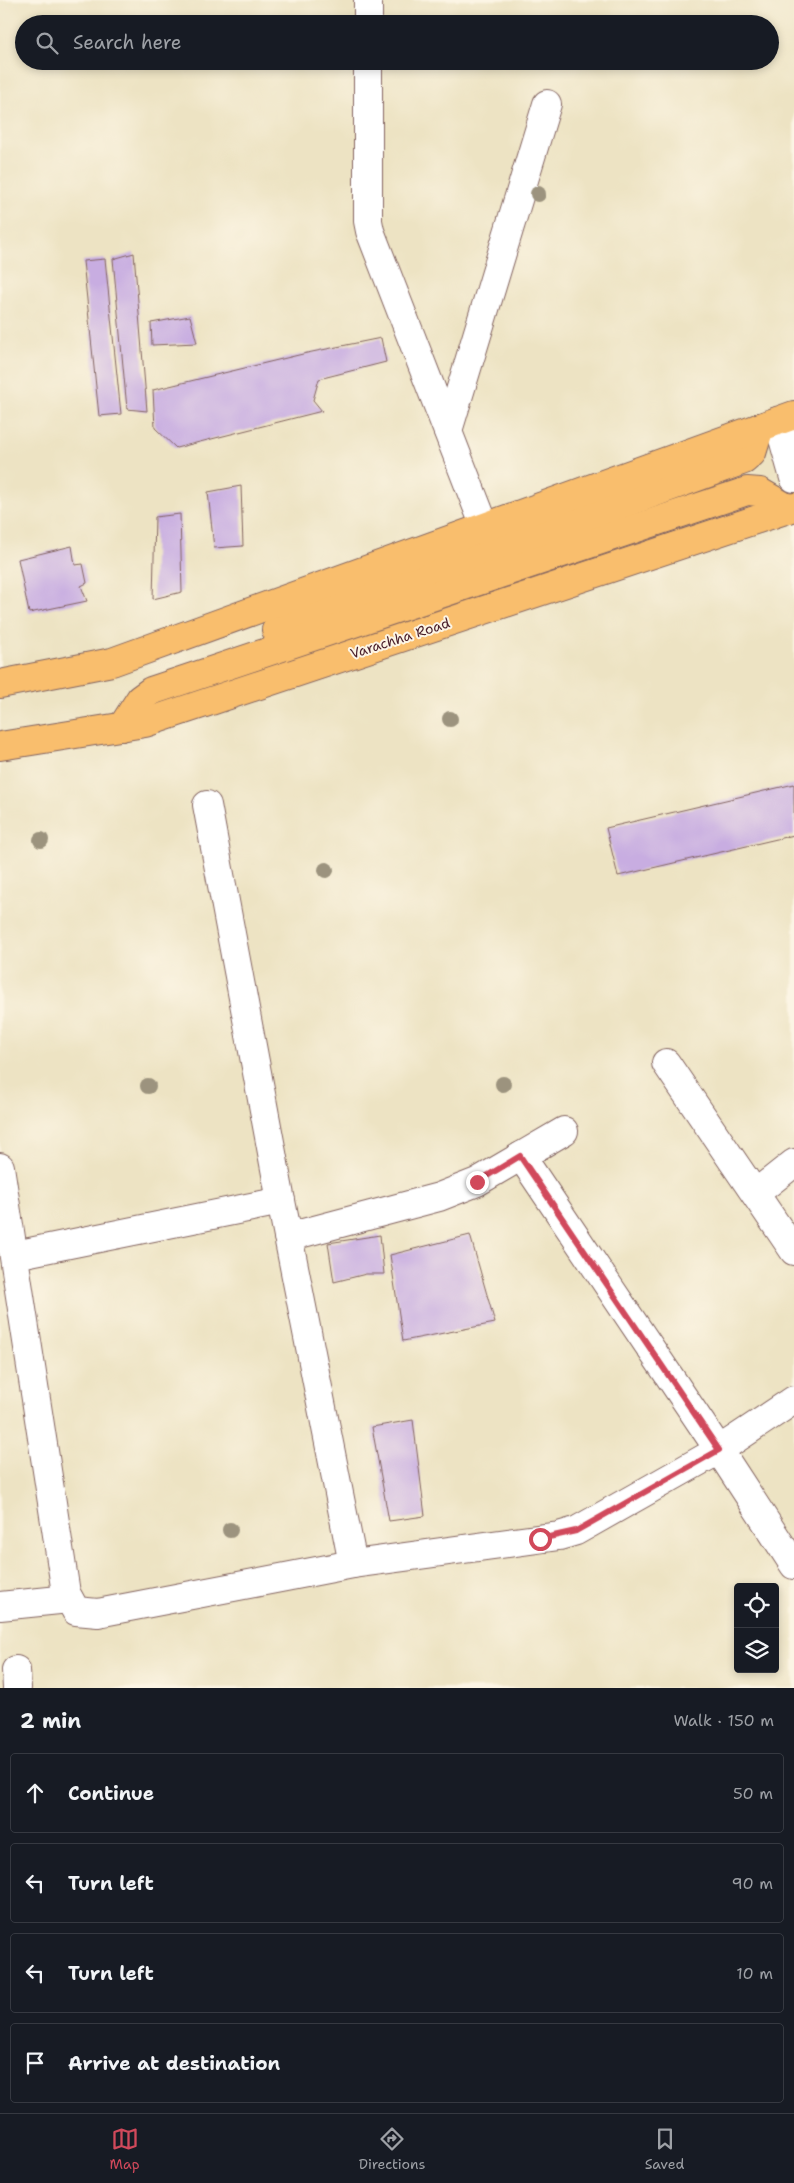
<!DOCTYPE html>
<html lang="en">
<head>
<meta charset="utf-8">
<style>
	:root { --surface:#171b24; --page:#20242c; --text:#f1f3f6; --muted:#9ea1a6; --line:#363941; --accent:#d1495b }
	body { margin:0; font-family:"Shantell Sans",sans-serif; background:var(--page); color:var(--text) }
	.controls { position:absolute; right:15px; bottom:15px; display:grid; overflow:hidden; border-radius:5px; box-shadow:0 2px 8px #0003 }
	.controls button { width:45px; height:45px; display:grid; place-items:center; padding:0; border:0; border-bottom:1px solid var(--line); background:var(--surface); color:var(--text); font:25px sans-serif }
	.stop { position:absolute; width:15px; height:15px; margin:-11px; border:4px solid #d1495b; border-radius:50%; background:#fff }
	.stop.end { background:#d1495b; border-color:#fff; box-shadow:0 1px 5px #0008 }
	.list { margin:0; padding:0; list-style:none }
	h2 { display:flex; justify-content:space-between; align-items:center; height:65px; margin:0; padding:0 20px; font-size:21px }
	h2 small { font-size:16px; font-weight:400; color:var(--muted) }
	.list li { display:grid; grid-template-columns:32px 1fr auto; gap:15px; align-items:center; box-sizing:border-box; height:80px; margin:0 10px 10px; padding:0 10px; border:1px solid var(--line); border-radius:5px }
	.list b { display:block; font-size:19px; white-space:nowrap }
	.list em { font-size:16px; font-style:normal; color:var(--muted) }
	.icon { flex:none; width:28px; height:28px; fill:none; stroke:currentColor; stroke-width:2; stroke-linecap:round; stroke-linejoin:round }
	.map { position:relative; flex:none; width:794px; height:1688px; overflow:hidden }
	.search { position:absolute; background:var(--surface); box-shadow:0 2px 8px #0003; left:15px; right:15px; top:15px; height:55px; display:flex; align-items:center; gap:12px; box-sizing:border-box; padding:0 18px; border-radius:28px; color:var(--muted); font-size:19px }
	.sheet { height:425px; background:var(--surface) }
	nav { display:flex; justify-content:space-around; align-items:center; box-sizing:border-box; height:70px; border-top:1px solid var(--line); background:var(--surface); font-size:14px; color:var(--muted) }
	nav a { display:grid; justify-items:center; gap:2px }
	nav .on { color:var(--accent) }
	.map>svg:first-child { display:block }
	.building { fill:#c8ade1 }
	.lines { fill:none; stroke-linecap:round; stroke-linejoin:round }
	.minor-casing { stroke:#836460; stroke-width:30 }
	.major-casing { stroke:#836460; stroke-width:30 }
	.minor { stroke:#fff; stroke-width:28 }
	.major { stroke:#f9be6d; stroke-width:28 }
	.tree { fill:#9c937e }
	.route { stroke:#d1495b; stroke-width:6 }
	.labels { text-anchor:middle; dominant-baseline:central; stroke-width:4; stroke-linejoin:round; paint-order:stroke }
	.street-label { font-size:14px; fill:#4a1f2b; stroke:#fcf5e5 }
</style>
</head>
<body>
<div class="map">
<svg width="794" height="1688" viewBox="0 0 794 1688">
	<rect width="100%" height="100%" fill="#fcf5e5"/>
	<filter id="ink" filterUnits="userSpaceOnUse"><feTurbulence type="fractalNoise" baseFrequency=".02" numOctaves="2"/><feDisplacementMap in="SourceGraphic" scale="10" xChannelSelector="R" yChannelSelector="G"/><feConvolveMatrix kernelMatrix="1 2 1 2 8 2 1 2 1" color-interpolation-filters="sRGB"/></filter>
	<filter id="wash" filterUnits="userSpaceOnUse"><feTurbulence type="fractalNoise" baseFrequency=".0096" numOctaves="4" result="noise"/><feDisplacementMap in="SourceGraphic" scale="20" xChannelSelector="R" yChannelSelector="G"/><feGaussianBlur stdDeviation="1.12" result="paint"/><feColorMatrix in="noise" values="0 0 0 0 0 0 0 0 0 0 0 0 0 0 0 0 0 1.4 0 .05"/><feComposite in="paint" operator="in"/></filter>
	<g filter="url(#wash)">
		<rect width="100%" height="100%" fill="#ede3c3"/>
		<g id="blocks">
			<g class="building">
				<path d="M134,253L147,411L127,409L113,259Z"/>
				<path d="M105,259L121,414L99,416L83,261Z"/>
				<path d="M190,316L197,343L152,345L151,323Z"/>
				<path d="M381,338L386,362L319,379L313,400L322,411L176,448L155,428L153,390L307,353Z"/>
				<path d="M241,486L243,546L214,548L208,492Z"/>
				<path d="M180,514L182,592L153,599L155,517Z"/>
				<path d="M72,546L75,565L83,564L87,583L81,586L87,601L29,613L18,559Z"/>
				<path d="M794,784V835L618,876L606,828Z"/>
				<path d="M380,1235L384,1274H366L334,1282L328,1243Z"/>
				<path d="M470,1235L495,1323L403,1341L390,1255Z"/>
				<path d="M413,1420L425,1516L389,1521L372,1427Z"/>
			</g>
		</g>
	</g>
	<g filter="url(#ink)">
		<use href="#blocks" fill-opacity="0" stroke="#836460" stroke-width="1"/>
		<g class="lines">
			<g class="minor-casing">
				<g id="minor">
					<path d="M368,0V24"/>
					<path d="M368,61V221L370,231L485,527"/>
					<path d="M778,421L794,478"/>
					<path d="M448,431L547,104"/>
					<path d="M207,805L281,1201L353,1564"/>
					<path d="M666,1063L794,1251"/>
					<path d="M521,1156L719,1450L794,1565"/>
					<path d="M0,1167L66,1593L76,1611L98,1613L353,1564L559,1536L576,1531L719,1450L794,1400"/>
					<path d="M756,1193L794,1163"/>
					<path d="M288,1237L439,1197L477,1182L564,1131"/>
					<path d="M15,1255L281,1201"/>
					<path d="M0,1606L69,1599"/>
					<path d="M16,1670L17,1688"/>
				</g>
			</g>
			<g class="major-casing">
				<g id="major">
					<path d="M276,630L744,460L752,453L760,427"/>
					<path d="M0,684L112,662L794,415"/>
					<path d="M122,727L140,699L151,691L747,491L760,492L789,509"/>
					<path d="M0,746L145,723L794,507"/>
				</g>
			</g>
			<use href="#minor" class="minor"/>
			<use href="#major" class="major"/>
		</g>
		<g class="tree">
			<circle cx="538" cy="194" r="8"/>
			<circle cx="450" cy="719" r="8"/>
			<circle cx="41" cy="840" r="8"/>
			<circle cx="326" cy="870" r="8"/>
			<circle cx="503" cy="1084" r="8"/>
			<circle cx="148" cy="1086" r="8"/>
			<circle cx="230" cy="1530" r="8"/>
		</g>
	</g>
	<g class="lines" filter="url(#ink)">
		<path class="route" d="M477,1182L520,1156L719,1450L576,1531L540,1539"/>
	</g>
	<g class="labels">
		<g class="street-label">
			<text transform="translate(400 638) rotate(-18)">Varachha Road</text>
		</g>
	</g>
</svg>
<div class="controls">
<button><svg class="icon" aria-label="locate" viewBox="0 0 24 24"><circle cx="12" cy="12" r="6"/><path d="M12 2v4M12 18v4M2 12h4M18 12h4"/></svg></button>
<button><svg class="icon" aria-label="layers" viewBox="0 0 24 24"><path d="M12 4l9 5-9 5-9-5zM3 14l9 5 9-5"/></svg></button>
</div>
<div class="stop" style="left:540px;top:1539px"></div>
<div class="stop end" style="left:477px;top:1182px"></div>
<div class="search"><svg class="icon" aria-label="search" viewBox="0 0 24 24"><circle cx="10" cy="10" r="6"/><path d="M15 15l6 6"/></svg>Search here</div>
</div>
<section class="sheet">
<h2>2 min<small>Walk · 150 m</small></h2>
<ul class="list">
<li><svg class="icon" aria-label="ahead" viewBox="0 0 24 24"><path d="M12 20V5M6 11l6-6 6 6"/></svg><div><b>Continue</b></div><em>50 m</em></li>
<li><svg class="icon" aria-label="left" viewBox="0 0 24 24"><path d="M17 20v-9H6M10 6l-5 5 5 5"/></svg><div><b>Turn left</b></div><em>90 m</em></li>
<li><svg class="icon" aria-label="left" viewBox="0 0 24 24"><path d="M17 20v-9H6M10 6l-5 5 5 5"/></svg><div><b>Turn left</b></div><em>10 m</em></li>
<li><svg class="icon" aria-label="arrive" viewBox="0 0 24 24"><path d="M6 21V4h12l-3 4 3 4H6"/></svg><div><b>Arrive at destination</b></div></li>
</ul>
</section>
<nav>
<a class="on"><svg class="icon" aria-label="map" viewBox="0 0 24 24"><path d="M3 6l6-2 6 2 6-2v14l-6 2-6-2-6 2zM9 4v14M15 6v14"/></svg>Map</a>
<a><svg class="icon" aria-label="directions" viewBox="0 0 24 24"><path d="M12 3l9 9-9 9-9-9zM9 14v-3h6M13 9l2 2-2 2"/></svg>Directions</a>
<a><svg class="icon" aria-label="saved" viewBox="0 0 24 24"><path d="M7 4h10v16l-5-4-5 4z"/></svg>Saved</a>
</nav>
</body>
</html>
